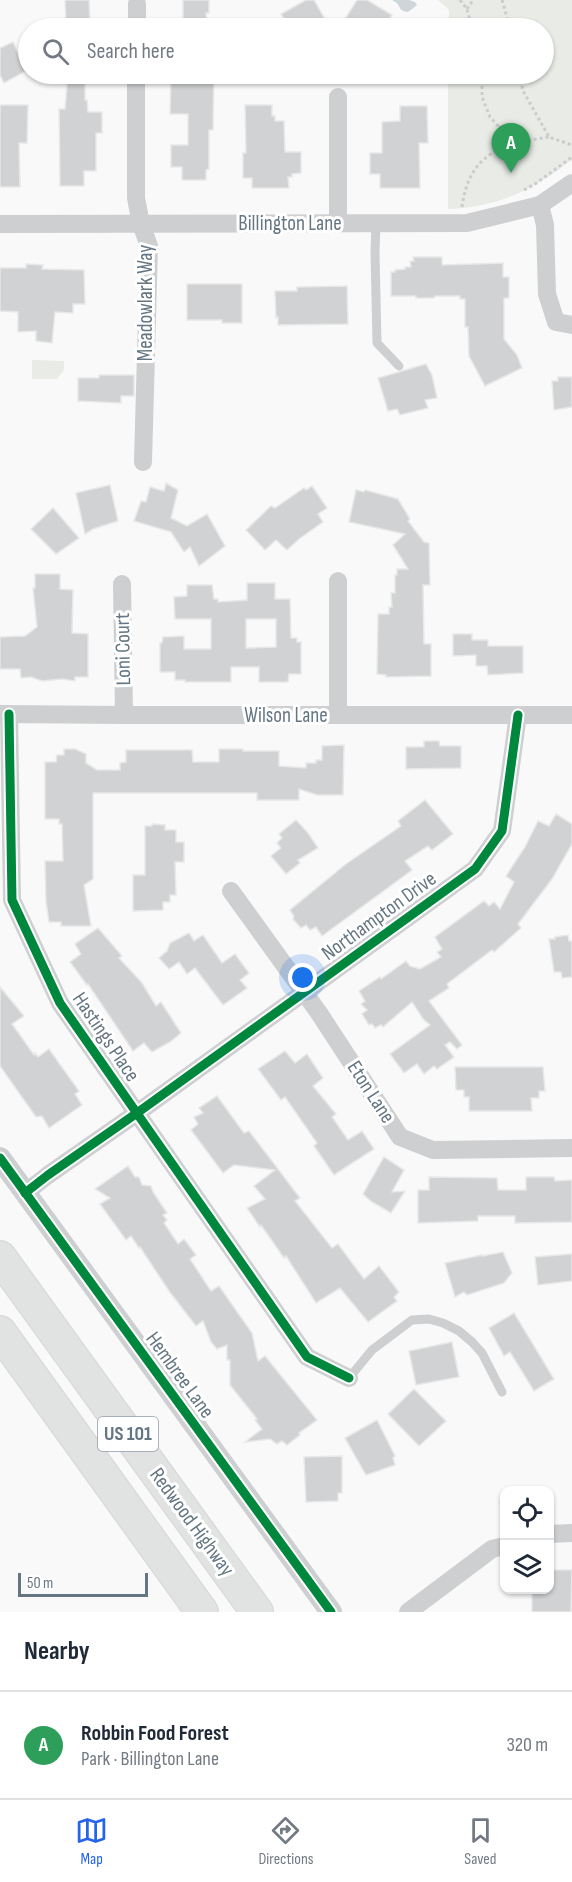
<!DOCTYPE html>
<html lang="en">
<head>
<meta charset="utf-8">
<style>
	:root { --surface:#fff; --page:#f6f6f7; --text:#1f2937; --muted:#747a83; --line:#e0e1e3; --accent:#2563eb }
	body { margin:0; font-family:"Sofia Sans Condensed",sans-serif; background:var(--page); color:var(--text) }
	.controls { position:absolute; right:18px; bottom:18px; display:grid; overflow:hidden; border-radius:12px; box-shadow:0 2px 4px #0004 }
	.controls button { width:54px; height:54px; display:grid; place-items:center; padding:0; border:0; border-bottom:2px solid var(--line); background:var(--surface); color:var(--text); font:30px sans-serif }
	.scale { position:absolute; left:18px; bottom:15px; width:130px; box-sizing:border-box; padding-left:6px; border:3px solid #657683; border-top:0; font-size:16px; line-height:21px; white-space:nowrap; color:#657683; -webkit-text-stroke:4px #fff; paint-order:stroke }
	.you { position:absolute; left:303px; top:978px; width:21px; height:21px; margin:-15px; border:4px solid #fff; border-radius:50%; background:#1a73e8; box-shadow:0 0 0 9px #1a73e833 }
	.badge { display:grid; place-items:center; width:39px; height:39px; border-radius:50%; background:var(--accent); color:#fff; font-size:20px; font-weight:700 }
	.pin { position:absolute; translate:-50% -50px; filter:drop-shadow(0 2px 3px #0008) }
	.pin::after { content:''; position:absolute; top:32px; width:21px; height:18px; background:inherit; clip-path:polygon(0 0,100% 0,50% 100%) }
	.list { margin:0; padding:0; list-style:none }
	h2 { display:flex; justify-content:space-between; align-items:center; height:78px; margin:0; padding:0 24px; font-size:26px }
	h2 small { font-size:20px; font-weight:400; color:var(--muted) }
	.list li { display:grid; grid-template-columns:39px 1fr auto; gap:18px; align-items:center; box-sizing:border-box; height:108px; padding:0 24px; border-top:2px solid var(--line) }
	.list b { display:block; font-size:22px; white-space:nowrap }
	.list p { margin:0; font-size:20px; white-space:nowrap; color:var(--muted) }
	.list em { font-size:20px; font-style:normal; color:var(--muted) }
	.icon { flex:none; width:33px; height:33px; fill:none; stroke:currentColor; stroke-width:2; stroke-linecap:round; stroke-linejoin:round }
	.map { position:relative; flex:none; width:572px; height:1612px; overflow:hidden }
	.search { position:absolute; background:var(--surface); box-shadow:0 2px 4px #0004; left:18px; right:18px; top:18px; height:66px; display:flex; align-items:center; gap:15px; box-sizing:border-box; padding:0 21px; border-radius:33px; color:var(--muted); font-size:22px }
	.sheet { height:186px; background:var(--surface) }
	nav { display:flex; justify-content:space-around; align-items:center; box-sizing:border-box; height:84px; border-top:2px solid var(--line); background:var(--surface); font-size:16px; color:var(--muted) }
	nav a { display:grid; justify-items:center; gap:3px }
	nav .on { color:var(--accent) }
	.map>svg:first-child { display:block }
	.green { fill:#e8ebe6 }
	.water { fill:#ced6d9 }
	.building { fill:#d0d2d3; stroke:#e8e8e8; stroke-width:1.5; fill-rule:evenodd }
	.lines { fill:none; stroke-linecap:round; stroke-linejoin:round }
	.motorway-casing { stroke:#d5d6d6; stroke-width:34 }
	.path { stroke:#cbcccd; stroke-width:3; stroke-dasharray:3 3; stroke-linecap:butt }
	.service { stroke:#cecfd0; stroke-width:9 }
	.minor { stroke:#cecfd0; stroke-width:18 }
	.tertiary { stroke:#cecfd0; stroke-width:22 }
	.motorway { stroke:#e1e2e2; stroke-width:32 }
	.cycleway-casing { stroke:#fff; stroke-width:13 }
	.cycleway { stroke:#00873e; stroke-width:9 }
	.labels { text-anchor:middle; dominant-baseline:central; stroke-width:6; stroke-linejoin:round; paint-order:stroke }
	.shield { fill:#fff; stroke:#939fa8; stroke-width:1.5 }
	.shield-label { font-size:20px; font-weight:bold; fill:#657683 }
	.street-label { font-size:21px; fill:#657683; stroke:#fff }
</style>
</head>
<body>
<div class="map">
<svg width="572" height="1612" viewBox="0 0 572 1612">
	<rect width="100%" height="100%" fill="#f9f9f9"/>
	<g class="green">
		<path d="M438,0H572V160C532,190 499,207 448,209V74H544V28H449V10Z"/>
		<path d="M32,360L64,361V370L57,379H32Z"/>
	</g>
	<path class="water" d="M392,0H409L415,2L417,5L408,12C400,11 401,9 397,3Z"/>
	<g class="building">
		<path d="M65,0H89L90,22H66Z"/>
		<path d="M183,0H209V13H206L207,23H183Z"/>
		<path d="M306,0H314L325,19L308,28H290L281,14Z"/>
		<path d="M357,0H367L392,15L384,28H361L345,19Z"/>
		<path d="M13,42L26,71L4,83L0,75V48Z"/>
		<path d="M68,74H85V100H87L88,112H102V133H96V171H84V186H60L59,109H65Z"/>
		<path d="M171,74H214L213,130H209V169L206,170V180H182V167H171V145H188V114H170Z"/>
		<path d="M0,105H28L27,143H19L20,187H0Z"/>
		<path d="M245,105H272V116H275V121H284L285,152H301V173L292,174V177H288L289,188H252V178H243V153H246Z"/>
		<path d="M400,106H427L428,143H419L420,188H380V174H370V153H382V122L400,121Z"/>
		<path d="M413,257H442V265L503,263V277H509V298H504V339L517,355L522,368L485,386L469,356L468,327H465V299H460V296H435L434,298H416V296H391V272H395V270L405,269V267H411L410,261H414Z"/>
		<path d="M26,264L43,265L42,269L84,270L85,304H73V313L55,312L52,343L36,341V331L18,332V312L0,311V268H26Z"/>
		<path d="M187,284H242V323H222V320H187Z"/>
		<path d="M347,286L348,324L278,325V317L276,318L275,291H297V287Z"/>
		<path d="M426,364L432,375L437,398L425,400L428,408L400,415L397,409L388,411L378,378Z"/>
		<path d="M99,375H134V396H121V403L78,401V378H99Z"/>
		<path d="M558,377H572V407L554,410L552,381H558Z"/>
		<path d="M166,483L178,490L171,518L187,526L207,514L225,546L199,566L190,547L184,552L171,532L134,521L141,501L146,502L150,487L164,491Z"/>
		<path d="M110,485L118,521L93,529L85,534L76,493Z"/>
		<path d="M312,486L327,508L318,514L323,522L299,539L287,550L276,540L265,550L246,530L271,506L275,508L304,488L306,490Z"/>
		<path d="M356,490L364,492L365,490L398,499L410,519L408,521L424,542L429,543L430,585H423L424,644H431V676L386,677V675L377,674L378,614H389V607H392L391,593H395V575H397V569H408L393,545L405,534L349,522Z"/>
		<path d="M53,508L79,538L56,554L31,529Z"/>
		<path d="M35,574H60V589L73,590L72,633L88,634V677H75V681L62,679L42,681L31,677L21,678L20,669H0V637L25,636L37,627L33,588H35Z"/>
		<path d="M247,583H275V599H290L291,638H297V642H301V674H289L288,682H259V667H231V682H185V680H175V672H160V643H162L163,637L184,636V649H211V619H175L174,597L187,596V585H212L214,599H218V602L247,600ZM246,619H276V647L246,648Z"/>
		<path d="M453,634H472V640H488V646H523V673L488,675L487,666H476V655L453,656Z"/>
		<path d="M424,741H439L440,746H461V768L406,769V747H424Z"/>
		<path d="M344,745L343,795H317L299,789V800H257V793H93V879L84,885L91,926H61V922H49L46,901L45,861H63L62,824H59V819H45V762H56L57,755H64V749H75L86,754V763L97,770H120V763L126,762V750H192L193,762H219V749H243V751H279V766L306,768V763H316V760H322V746Z"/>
		<path d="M425,800L453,834L432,850L428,846L405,861L412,870L322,936L316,927L310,930L306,925L301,928L293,919L294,916L290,910L346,864L401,826L398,821Z"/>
		<path d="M556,814L572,824V844L552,879L518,924L521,928L494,952L492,950L447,984L449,988L429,1001L462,1045L457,1049L450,1042L445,1045L454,1057L437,1069L434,1066L424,1074L417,1064L404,1073L390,1054L430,1025L424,1020L412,1002L383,1027L381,1025L375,1028L372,1024L369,1025L362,1014L367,1010L361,1004L365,1001L359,991L380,977L381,979L406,961L410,966L420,969L441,957L437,952L442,949L435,937L484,901L489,906L494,902L500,909L514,882L506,876L525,847L538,821L549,826Z"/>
		<path d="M296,820L308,833L318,848L298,860L300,863L286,874L271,856L281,848L277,843L282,838L279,834Z"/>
		<path d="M152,824L165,825V830H176V842H184V862H175L176,895H170V902H163V910L133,911V875H145V826H152Z"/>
		<path d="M98,928L122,956L119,958L142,983L156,1006L161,1002L181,1033L170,1042L152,1052L144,1043L133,1051L88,984L87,985L70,962L81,954L75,944Z"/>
		<path d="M189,933L194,941L203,935L222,963L235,954L249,973L240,980L247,988L223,1005L195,968L187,974L179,962L169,969L159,958L167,951L170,943Z"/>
		<path d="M568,935L569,941H572V977L562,978L561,972H554L549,939H555V937Z"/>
		<path d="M0,987L24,1016L12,1024L34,1055L35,1053L38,1057L49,1049L79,1091L75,1094L82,1105L49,1128L42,1116L36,1117L0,1066Z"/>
		<path d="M285,1051L295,1063L307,1054L323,1078L313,1086L336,1114L332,1117L348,1140L362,1131L374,1149L334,1175L314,1146L317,1143L285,1097L281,1100L258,1069Z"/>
		<path d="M455,1067H543L545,1091H539V1098H531L532,1111H469V1097H464V1090H456Z"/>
		<path d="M217,1096L244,1133L249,1131L300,1198L295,1201L332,1248L338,1244L364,1279L379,1266L399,1292L394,1297L397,1301L368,1322L340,1288L316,1303L286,1256L284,1258L261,1225L260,1227L247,1208L265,1199L254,1186L275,1170L234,1165L223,1173L191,1130L198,1124L194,1117L203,1113L199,1108Z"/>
		<path d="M384,1157L404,1170L392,1192L405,1191L391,1213L372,1202L363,1194Z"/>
		<path d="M128,1166L135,1177H139L142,1185L151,1186L153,1192L167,1213L163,1215L167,1220L164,1223L178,1244L184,1239L196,1255L190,1259L211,1291L219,1286L252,1333L258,1361L265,1356L317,1420L299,1433L300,1435L287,1445L282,1441L277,1444L270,1439L245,1442L262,1429L255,1420L257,1419L230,1385V1360H227V1345L217,1349L211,1342L203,1321L196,1326L169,1291L140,1247L139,1248L131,1236L126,1240L100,1204L110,1198L95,1189Z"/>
		<path d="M429,1177L497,1178L498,1190H526V1177H554L555,1181L572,1180V1222L515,1223V1216H478V1221L418,1223V1190H429Z"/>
		<path d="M503,1252L512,1273L504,1283L467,1295L464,1292L455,1297L445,1263L482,1255V1256Z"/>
		<path d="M572,1254V1281L538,1285L535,1257Z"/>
		<path d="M514,1313L554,1379L534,1391L510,1352L504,1356L489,1328Z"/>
		<path d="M452,1342L459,1377L416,1385L409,1351Z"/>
		<path d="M414,1389L446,1421L419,1446L388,1414Z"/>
		<path d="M377,1420L395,1456L393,1458L395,1465L366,1475L345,1438Z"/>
		<path d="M342,1456V1493H338V1501L306,1502L304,1457Z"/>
		<path d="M549,1570H572L571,1612H532V1590H549Z"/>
	</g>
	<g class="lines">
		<g class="motorway-casing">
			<g id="motorway">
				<path d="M0,1257L257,1612"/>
				<path d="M0,1332L202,1612"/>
			</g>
		</g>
		<g class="path">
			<path d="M460,0L467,9L472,28"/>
			<path d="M502,0L510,28"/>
			<path d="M467,9L473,0"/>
			<path d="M482,74V97L490,117L498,126L501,136V149"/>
			<path d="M524,74L522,89L549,137L572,145"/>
			<path d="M524,190L535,184L572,157"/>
			<path d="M462,207C469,153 502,144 549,137"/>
		</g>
		<g class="service">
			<path d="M376,223L375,252L377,343L399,366"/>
			<path d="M349,1378L372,1350L412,1320L429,1319L443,1323L459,1331L472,1342L482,1353L502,1392"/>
		</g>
		<g class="minor">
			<path d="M137,28V4"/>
			<path d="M136,74V198L141,224L149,246L143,462"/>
			<path d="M338,97V223"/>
			<path d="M540,205L545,225L547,294L556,322L572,325"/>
			<path d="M0,224L467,223L540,205L572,183"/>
			<path d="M338,581V715"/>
			<path d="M122,584L124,715"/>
			<path d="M0,714L124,715H572"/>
			<path d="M9,714L12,900L60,1003L307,1357L349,1378"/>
			<path d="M231,891L319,1013L400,1137L433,1150L572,1148"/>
			<path d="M25,1193L48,1175L137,1113L475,869L502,831L518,715"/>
			<path d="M550,1534L572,1533"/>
			<path d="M408,1612L492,1549L504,1546"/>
		</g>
		<path class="tertiary" d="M0,1158L331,1612"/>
		<use href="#motorway" class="motorway"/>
		<g class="cycleway-casing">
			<g id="cycleway">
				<path d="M9,714L12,900L60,1003L307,1357L349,1378"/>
				<path d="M0,1158L331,1612"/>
				<path d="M25,1193L48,1175L137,1113L475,869L502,831L518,715"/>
			</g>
		</g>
		<use href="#cycleway" class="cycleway"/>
	</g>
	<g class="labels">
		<rect class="shield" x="98" y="1417" width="60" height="34" rx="4.5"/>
		<g class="shield-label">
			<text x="128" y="1434">US 101</text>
		</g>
		<g class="street-label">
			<text x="290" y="223">Billington Lane</text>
			<text transform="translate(145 303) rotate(-90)">Meadowlark Way</text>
			<text transform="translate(123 649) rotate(-91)">Loni Court</text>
			<text x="286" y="715">Wilson Lane</text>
			<text transform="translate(379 916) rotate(-36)">Northampton Drive</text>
			<text transform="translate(106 1037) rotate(56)">Hastings Place</text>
			<text transform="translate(371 1092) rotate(57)">Eton Lane</text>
			<text transform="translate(180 1375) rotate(54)">Hembree Lane</text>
			<text transform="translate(192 1522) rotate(54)">Redwood Highway</text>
		</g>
	</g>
</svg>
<div class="controls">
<button><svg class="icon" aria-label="locate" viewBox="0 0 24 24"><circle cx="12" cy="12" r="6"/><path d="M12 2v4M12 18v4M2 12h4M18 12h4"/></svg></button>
<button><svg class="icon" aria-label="layers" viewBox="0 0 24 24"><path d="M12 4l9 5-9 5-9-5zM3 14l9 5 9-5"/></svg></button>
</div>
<div class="scale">50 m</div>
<div class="you"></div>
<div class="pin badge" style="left:511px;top:173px;background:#2e9e5b">A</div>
<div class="search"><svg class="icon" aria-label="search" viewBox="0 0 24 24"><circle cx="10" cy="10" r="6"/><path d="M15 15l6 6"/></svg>Search here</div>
</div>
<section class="sheet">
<h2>Nearby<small></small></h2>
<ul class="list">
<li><span class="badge" style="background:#2e9e5b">A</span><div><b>Robbin Food Forest</b><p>Park · Billington Lane</p></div><em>320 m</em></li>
</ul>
</section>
<nav>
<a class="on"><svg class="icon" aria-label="map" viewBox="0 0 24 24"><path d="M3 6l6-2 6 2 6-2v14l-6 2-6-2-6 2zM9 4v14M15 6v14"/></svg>Map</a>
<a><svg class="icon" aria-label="directions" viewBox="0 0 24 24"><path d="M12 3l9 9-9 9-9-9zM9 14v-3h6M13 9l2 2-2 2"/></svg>Directions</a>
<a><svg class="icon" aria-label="saved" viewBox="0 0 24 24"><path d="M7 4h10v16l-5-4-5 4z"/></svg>Saved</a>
</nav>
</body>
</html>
